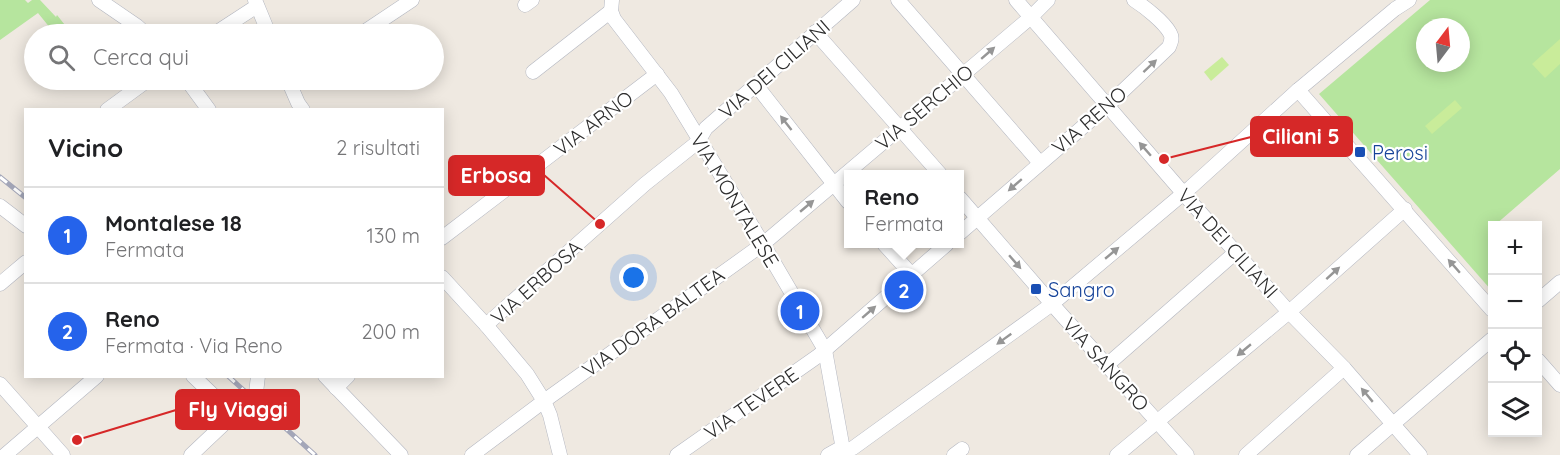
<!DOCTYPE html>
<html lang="it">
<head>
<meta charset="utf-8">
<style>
	:root { --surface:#fff; --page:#f6f6f6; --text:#202124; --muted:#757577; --line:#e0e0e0; --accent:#2563eb }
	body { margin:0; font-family:Quicksand,sans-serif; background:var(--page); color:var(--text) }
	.controls { position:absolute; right:18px; bottom:18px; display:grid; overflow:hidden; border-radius:0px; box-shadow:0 3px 15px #0003 }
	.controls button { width:54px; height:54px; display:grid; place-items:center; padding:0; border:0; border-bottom:2px solid var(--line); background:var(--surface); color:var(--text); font:30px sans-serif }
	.compass { position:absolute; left:1416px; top:18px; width:54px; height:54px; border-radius:50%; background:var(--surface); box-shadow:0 3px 15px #0003; rotate:16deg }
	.you { position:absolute; left:634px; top:278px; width:21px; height:21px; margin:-15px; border:4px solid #fff; border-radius:50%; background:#1a73e8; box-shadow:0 0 0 9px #1a73e833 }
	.badge { display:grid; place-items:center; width:39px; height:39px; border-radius:50%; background:var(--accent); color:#fff; font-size:20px; font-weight:700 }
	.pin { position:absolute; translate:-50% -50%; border:3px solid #fff; box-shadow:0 2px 6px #0006 }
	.popup { position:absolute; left:844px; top:170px; width:120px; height:78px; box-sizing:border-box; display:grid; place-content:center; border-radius:0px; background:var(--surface); filter:drop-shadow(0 2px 4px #0005); font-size:20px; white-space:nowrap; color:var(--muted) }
	.popup b { font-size:22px; color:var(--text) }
	.popup::after { content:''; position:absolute; left:50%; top:100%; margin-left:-12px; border:12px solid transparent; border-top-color:var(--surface) }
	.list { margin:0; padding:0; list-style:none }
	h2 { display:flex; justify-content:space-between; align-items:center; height:78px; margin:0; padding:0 24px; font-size:26px }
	h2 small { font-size:20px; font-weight:400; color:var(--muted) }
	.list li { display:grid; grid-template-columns:39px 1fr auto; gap:18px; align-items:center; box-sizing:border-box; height:96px; padding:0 24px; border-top:2px solid var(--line) }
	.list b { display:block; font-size:22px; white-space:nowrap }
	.list p { margin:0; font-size:20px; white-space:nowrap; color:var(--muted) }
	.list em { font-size:20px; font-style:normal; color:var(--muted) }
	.icon { flex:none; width:33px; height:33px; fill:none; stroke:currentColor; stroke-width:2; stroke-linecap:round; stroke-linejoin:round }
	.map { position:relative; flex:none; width:1560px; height:455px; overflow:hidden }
	.search { position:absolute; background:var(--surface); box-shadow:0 3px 15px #0003; left:24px; top:24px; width:420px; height:66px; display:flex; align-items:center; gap:15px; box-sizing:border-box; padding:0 21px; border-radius:33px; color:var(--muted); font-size:22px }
	.panel { position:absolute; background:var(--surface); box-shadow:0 3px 15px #0003; left:24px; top:108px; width:420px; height:270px; border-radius:0px }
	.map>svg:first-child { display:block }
	.green { fill:#b6e59e; fill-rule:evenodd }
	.pitch { fill:#c9ec9a }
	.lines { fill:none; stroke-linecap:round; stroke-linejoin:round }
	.minor-casing { stroke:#b4b7c1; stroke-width:15 }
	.minor { stroke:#fff; stroke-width:14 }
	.rail-casing { stroke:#a3a6b8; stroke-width:5 }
	.rail { stroke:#fff; stroke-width:3; stroke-dasharray:9; stroke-linecap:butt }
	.oneway { fill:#969696 }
	.transit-dot { fill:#1a4fb4; stroke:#fff; stroke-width:2 }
	.labels { text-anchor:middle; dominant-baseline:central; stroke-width:4.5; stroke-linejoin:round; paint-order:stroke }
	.street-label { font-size:20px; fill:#2e2e2e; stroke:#fff }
	.transit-label { font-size:20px; fill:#164399; stroke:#fff; text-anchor:start }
	.leader { fill:none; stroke:#d62828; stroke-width:2 }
	.callout-dot { fill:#d62828; stroke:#fff; stroke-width:2 }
	.callout { fill:#d62828; stroke:#d62828; stroke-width:2 }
	.callout-label { font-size:21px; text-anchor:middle; font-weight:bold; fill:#fff }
</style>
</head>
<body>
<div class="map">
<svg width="1560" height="455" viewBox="0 0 1560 455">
	<rect width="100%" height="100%" fill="#efe9e1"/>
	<g class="green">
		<path d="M0,0H25L28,3L32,0H40L56,17L57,15L72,34H55L38,13L0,40Z"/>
		<path d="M1430,0H1560V169L1495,225H1492V291L1319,94ZM1425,27H1461V63H1425Z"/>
	</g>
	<g class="pitch">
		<path d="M1560,39V64L1545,78L1532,64Z"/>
		<path d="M1222,57L1229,65L1211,81L1204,72Z"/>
		<path d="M1455,100L1462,108L1432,134L1425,126Z"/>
	</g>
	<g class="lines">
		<g class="minor-casing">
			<g id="minor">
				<path d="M99,0L137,26L146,34"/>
				<path d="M255,0L269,34"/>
				<path d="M612,0L611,11L614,19L671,93L763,244L825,350L844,455"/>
				<path d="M898,0L1040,163"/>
				<path d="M1016,0L1190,201L1289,312L1344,368L1420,455"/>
				<path d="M525,5L532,0"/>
				<path d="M815,32L940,174"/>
				<path d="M214,34L257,6"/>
				<path d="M361,34L412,0"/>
				<path d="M533,72L611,11"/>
				<path d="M187,80L209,110"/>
				<path d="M288,80L298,103L303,110"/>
				<path d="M756,85L848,202"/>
				<path d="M1298,90L1492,310"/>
				<path d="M107,110L148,80"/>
				<path d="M960,198L1052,304L1187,455"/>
				<path d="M0,206L26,226"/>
				<path d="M960,233L1107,106L1169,47C1171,42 1173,38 1170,33C1164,22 1145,7 1134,0"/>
				<path d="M442,238L657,74"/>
				<path d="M884,244L911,274"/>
				<path d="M442,277L486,325L527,374L544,401L550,415L560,455"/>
				<path d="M0,284L26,262"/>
				<path d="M1538,301L1560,282"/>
				<path d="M486,325L645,184L694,145L699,140L706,128L853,0"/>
				<path d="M1538,360L1560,385"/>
				<path d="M1107,365L1236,252"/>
				<path d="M193,376L213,395"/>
				<path d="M325,376L401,455"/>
				<path d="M0,384L63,455"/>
				<path d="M336,388L348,376"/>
				<path d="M256,393L258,376"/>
				<path d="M5,455L97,376"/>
				<path d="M191,455L246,403"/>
				<path d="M472,455L544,401L763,244L1031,17L1048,0"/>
				<path d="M677,455L818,356L947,244"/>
				<path d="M828,455L837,450L844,452L853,448L1052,304L1191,187L1298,90L1395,9L1409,0"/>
				<path d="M954,455L962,449"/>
				<path d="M1117,455L1289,312L1405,209"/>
				<path d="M1246,455L1344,368"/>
				<path d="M1357,455L1492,339"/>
			</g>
		</g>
		<use href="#minor" class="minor"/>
		<g class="rail-casing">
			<g id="rail">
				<path d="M0,177L26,198"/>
				<path d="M228,376L315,455"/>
			</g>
		</g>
		<use href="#rail" class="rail"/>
	</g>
	<defs><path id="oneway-solid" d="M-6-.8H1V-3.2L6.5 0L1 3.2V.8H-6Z" transform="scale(1.5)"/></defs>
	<g class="oneway">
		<use href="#oneway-solid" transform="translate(988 53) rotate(-41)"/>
		<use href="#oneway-solid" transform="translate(1150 66) rotate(-43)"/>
		<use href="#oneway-solid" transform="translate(786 123) rotate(-128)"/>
		<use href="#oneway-solid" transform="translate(1145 149) rotate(-131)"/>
		<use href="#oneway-solid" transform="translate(1015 185) rotate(139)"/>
		<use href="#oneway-solid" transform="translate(807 206) rotate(-40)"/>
		<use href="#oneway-solid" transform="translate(1112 253) rotate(-40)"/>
		<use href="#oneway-solid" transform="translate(1015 262) rotate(49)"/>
		<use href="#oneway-solid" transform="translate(1454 266) rotate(-131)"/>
		<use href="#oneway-solid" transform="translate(1333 273) rotate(-42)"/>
		<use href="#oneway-solid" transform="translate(869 312) rotate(-41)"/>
		<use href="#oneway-solid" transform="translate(1004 339) rotate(144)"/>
		<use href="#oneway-solid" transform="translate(1244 350) rotate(140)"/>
		<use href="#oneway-solid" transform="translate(1367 395) rotate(-130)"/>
	</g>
	<g class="transit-dot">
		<rect x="1354" y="146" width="12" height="12" rx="3"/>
		<rect x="1030" y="283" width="12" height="12" rx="3"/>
	</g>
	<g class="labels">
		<g class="street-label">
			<text transform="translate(774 69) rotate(-41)">VIA DEI CILIANI</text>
			<text transform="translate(924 107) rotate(-40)">VIA SERCHIO</text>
			<text transform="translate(1089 120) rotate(-41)">VIA RENO</text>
			<text transform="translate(593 123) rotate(-37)">VIA ARNO</text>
			<text transform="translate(735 200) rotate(59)">VIA MONTALESE</text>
			<text transform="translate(1228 243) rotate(48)">VIA DEI CILIANI</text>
			<text transform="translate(536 282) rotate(-42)">VIA ERBOSA</text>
			<text transform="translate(653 322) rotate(-36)">VIA DORA BALTEA</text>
			<text transform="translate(1106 364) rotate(48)">VIA SANGRO</text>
			<text transform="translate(751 403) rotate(-35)">VIA TEVERE</text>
		</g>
		<g class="transit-label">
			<text x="1372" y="152">Perosi</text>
			<text x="1048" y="289">Sangro</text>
		</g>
	</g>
	<path class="leader" d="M1164 159L1251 137M600 224L544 175M77 440L176 410"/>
	<g class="callout-dot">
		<circle cx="1164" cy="159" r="6"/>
		<circle cx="600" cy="224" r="6"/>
		<circle cx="77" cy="440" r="6"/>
	</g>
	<g class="callout">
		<rect x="1251" y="117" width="101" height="39" rx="6"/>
		<rect x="449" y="156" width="95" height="39" rx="6"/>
		<rect x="176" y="390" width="123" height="39" rx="6"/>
	</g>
	<g class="callout-label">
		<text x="1301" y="144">Ciliani 5</text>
		<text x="496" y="183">Erbosa</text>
		<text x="238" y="417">Fly Viaggi</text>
	</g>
</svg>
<div class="controls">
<button>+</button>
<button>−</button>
<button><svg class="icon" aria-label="locate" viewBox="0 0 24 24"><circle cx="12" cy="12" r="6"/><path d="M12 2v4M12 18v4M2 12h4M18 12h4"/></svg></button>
<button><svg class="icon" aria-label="layers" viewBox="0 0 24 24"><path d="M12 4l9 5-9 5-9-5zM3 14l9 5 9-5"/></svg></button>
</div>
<svg class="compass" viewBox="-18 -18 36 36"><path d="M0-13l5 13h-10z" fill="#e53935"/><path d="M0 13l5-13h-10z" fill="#757577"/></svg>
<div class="you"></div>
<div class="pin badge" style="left:800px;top:311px">1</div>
<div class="pin badge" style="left:904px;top:290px">2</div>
<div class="popup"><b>Reno</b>Fermata</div>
<div class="search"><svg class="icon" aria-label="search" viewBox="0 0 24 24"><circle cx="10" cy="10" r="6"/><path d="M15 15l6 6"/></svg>Cerca qui</div>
<section class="panel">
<h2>Vicino<small>2 risultati</small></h2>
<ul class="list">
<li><span class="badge">1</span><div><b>Montalese 18</b><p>Fermata</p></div><em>130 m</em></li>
<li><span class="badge">2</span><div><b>Reno</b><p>Fermata · Via Reno</p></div><em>200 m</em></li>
</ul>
</section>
</div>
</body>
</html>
